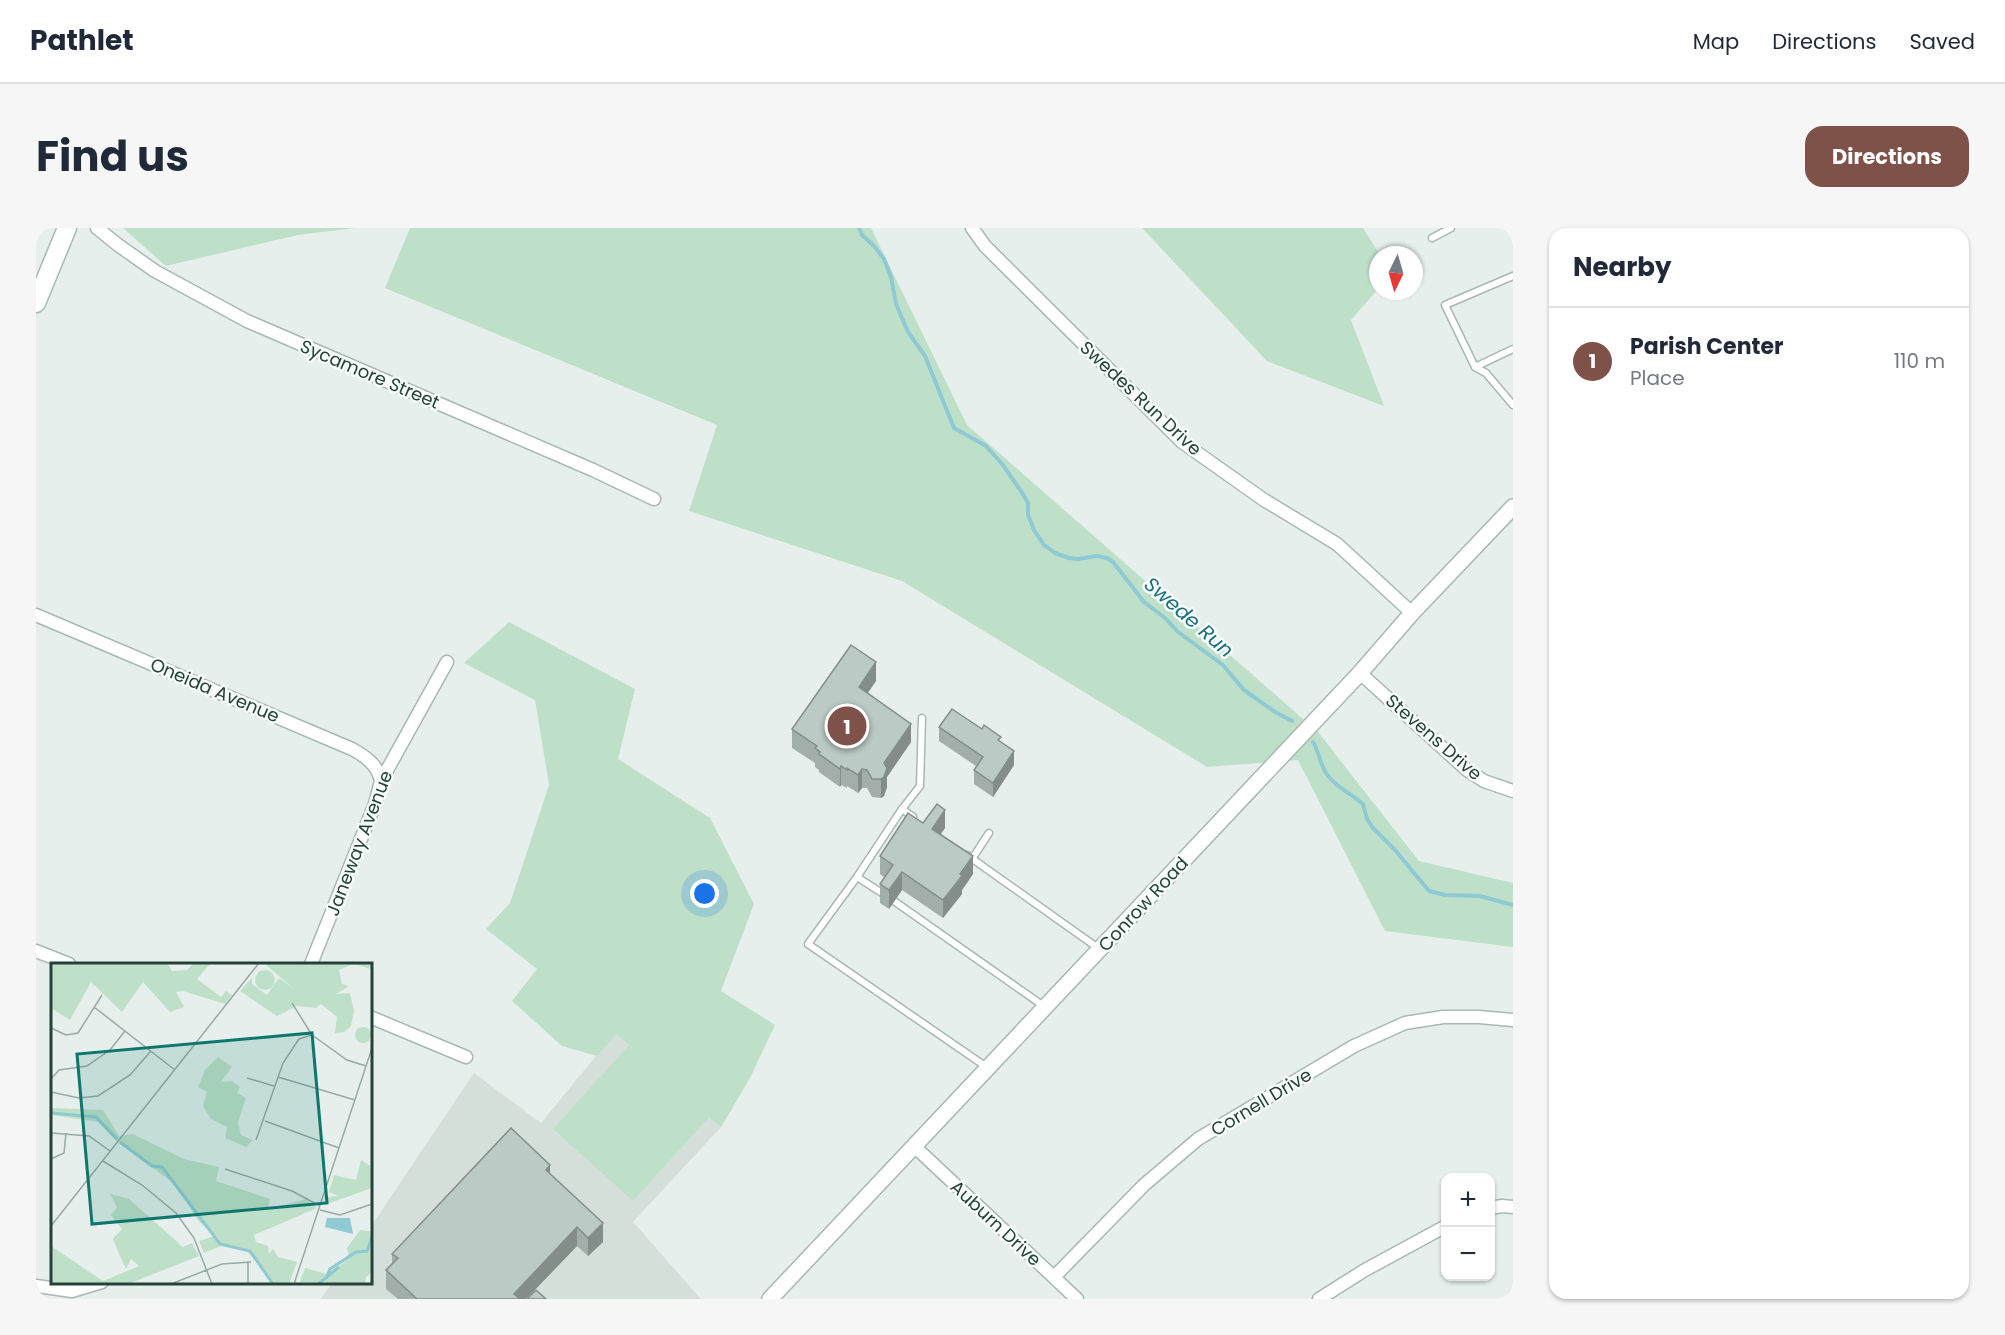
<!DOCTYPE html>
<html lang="en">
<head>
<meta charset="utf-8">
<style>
	:root { --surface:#fff; --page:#f6f6f7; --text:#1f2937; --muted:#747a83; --line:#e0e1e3; --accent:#7f5249 }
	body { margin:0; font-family:Poppins,sans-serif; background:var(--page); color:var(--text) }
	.controls { position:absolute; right:18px; bottom:18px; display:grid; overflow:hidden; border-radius:12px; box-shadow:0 2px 4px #0004 }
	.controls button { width:54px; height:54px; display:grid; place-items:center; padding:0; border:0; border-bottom:2px solid var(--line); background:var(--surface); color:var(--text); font:30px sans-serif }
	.compass { position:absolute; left:1333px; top:18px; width:54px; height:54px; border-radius:50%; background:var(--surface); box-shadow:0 2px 4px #0004; rotate:185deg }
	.you { position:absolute; left:669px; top:666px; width:21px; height:21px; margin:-15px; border:4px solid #fff; border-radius:50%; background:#1a73e8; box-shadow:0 0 0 9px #1a73e833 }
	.badge { display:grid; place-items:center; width:39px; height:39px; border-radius:50%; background:var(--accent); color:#fff; font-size:20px; font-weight:700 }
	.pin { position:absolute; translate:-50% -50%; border:3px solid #fff; box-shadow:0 2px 6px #0006 }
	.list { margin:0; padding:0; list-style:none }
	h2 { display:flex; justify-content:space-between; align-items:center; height:78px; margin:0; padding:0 24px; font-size:26px }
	h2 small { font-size:20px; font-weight:400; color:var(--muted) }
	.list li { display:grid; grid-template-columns:39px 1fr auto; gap:18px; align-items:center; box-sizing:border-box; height:108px; padding:0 24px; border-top:2px solid var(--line) }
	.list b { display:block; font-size:22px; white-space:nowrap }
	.list p { margin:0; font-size:20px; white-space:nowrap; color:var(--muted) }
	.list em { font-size:20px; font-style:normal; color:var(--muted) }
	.map { position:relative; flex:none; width:1477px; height:1071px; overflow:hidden; border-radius:18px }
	header { display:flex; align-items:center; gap:36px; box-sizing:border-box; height:84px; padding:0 30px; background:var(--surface); border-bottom:2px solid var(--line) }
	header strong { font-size:28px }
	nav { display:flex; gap:33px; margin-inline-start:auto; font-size:21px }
	.intro { display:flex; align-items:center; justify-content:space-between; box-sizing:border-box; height:144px; padding:0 36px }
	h1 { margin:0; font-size:42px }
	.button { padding:15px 27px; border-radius:18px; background:var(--accent); color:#fff; font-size:21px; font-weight:700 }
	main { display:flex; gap:36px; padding:0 36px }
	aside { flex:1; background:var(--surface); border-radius:18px; box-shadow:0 2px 4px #0004 }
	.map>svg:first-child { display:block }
	.built { fill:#d4dfda }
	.green { fill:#bfe0c8 }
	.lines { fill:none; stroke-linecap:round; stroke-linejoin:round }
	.stream { stroke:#8ec9d4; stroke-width:4 }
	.service-casing { stroke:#a8b8b2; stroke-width:9 }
	.minor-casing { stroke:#a8b8b2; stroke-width:15 }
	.tertiary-casing { stroke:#a8b8b2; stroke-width:18 }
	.secondary-casing { stroke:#a4bbb3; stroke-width:21 }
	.service { stroke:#fff; stroke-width:6 }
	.minor { stroke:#fff; stroke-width:12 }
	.tertiary { stroke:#fff; stroke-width:15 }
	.secondary { stroke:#fff; stroke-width:18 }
	.wall { fill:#a1aea9 }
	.shaded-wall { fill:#838d89 }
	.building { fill:#bbcac4; stroke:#838d89; stroke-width:1.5 }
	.labels { text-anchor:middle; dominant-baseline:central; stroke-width:5; stroke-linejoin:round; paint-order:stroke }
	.street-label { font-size:18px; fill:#24423a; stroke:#f7fbf9 }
	.water-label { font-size:20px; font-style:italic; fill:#1c6f80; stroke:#f7fbf9 }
	.inset-river { fill:none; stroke:#8ec9d4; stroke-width:3 }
	.inset-road { fill:none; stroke:#98aaa4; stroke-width:1.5 }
	.view { fill:#0f766e; fill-opacity:0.15; stroke:#0f766e; stroke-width:3 }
	.inset-edge { fill:none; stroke:#24423a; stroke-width:3 }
</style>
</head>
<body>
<header>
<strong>Pathlet</strong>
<nav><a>Map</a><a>Directions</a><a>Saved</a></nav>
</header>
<div class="intro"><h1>Find us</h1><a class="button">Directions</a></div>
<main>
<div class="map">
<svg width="1477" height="1071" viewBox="0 0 1477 1071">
	<rect width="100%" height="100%" fill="#e6efeb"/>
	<path class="built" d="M579,805L685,899L597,994L665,1071H285L296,1055L334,1054L335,998L438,845L505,895Z"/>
	<g class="green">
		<path d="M87,0H319L262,7L130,38Z"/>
		<path d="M374,0H835L931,197L1282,504L1383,633L1477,655V719L1349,703L1262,532L1171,539L866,353L653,283L681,197L349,60Z"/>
		<path d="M1106,0H1327L1344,27H1342V61L1315,92L1348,178L1231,133Z"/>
		<path d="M473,394L599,461L582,531L674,590L718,676L685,763L739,797L714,850L685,899L673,889L597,973L517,901L593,817L580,806L561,828L526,818L476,773L501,741L450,701L474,675L513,557L499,472L428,435Z"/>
	</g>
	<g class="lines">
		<g class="stream">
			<path d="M823,0L826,7L838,18L848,31L855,49L860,76L872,104L889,128L918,200L950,218L966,236L985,263L992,275V287L998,302L1008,317L1019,325L1033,330L1042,331L1061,328L1071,330L1077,334L1108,374L1129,390L1142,404L1187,437L1208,462L1239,484L1256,493"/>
			<path d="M1277,514C1283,524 1284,536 1290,545C1300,560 1315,565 1327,576L1331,591L1337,600L1359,622L1393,663L1409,667L1444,668L1477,677"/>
		</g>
		<g class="service-casing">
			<g id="service">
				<path d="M1396,10L1415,0"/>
				<path d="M1477,48L1409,77L1439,139L1450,145L1477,177"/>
				<path d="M1439,139L1477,121"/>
				<path d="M866,581L884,558L886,490"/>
				<path d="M931,627L1062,720"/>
				<path d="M936,631L953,605"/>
				<path d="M821,649L772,716L952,840"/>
				<path d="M849,667L821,649L866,581L877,589"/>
				<path d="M858,673L1009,779"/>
			</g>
		</g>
		<g class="minor-casing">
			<g id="minor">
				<path d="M61,0L82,17L119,43L211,93L557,242L618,271"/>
				<path d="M936,0L949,18L1146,214L1228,272L1301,316L1376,385"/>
				<path d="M0,387L316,521C329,528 342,537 345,553"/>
				<path d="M1324,445L1431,542L1448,553L1477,563"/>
				<path d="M0,723L33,736"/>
				<path d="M275,736L339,576L345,553L411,434"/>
				<path d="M334,789L430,829"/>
				<path d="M878,918L1041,1071"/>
				<path d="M1454,980L1466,978L1477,979"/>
				<path d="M1018,1049L1108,957L1162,911L1318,818L1369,795L1407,789H1443L1477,792"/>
				<path d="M0,1058L36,1063L66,1054"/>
				<path d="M1283,1071L1329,1042L1410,998"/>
			</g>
		</g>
		<g class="tertiary-casing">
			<path id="tertiary" d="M734,1071L1324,445L1376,385L1477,279"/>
		</g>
		<g class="secondary-casing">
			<path id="secondary" d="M0,75L31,0"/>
		</g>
		<use href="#service" class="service"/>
		<use href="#minor" class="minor"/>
		<use href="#tertiary" class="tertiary"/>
		<use href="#secondary" class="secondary"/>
	</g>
	<g class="wall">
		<path d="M840,453L831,465L875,514L851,549V559L848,568L845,570L836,569L831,560H826L822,565L811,558V560L805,557L804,559L783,544V542L779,539V535L756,520V501Z"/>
		<path d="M903,499L965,514L978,537L957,569L938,556V542L940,538L903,513Z"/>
		<path d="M887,595L909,600L904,606L937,646L926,662V666L907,690L866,662L853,681L844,675V656L849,650L844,646V628Z"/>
		<path d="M514,946L567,1014L552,1028L541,1018L490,1071H362L350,1061V1042L356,1036V1026Z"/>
	</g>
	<g class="shaded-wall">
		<path d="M840,434V453L823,478V459Z"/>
		<path d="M875,496V514L851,549V559L848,568L845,570V551L848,535Z"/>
		<path d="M978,523V537L957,569V555Z"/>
		<path d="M805,538V557L804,559V541Z"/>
		<path d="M826,541V560L822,565V547Z"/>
		<path d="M909,582V600L896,619V601Z"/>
		<path d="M937,628V646L926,662V666L907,690V672Z"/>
		<path d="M866,644V662L853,681V662Z"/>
		<path d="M514,937V955L510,942Z"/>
		<path d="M567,995V1014L552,1028V1010Z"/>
		<path d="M541,999V1018L490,1071H478V1066Z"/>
	</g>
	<g class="building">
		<path d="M815,417L840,434L823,459L875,496L848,535L851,540L848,549L845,551H836L831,542L826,541L822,547L811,540V542L805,538L804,541L783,526L784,524L779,520L781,518L756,501Z"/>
		<path d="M916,481L946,501L948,497L965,509L962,512L978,523L957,555L938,542L947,529L903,499Z"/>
		<path d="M901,576L909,582L896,601L937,628L924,646L926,648L907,672L866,644L853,662L844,656L857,637L844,628L872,585L887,595Z"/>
		<path d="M475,900L514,937L510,942L567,995L552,1010L541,999L478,1066L484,1071H381L350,1042L362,1030L356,1026Z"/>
		<path d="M500,1062L510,1071H491Z"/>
	</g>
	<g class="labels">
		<g class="street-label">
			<text transform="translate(334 146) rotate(23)">Sycamore Street</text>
			<text transform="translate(1105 170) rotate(43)">Swedes Run Drive</text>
			<text transform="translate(179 462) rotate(23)">Oneida Avenue</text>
			<text transform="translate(1398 509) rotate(41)">Stevens Drive</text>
			<text transform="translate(323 615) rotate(-69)">Janeway Avenue</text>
			<text transform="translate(1107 676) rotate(-47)">Conrow Road</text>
			<text transform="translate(1225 874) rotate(-31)">Cornell Drive</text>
			<text transform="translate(960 995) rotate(43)">Auburn Drive</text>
		</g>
		<g class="water-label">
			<text transform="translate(1153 389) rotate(41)">Swede Run</text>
		</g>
	</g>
	<g transform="translate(15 735)">
		<rect width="321" height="321" fill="#e6efeb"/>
		<path d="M0,0H116L121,8L136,7L143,0H160L146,16L170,34L175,28L181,32L174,41L132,28L125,29L133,44L119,49L92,19L71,49L40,19L19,57L0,45ZM213,0H321V6L302,1L288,7L291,21L298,23L285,31L299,30L303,48L300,63L293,69L284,70L286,54L270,41L265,45L246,43L226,53L189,28L201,15V21L216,32L228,15L244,27ZM204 17a10 10 0 1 1 20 0a10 10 0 1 1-20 0ZM304 72a8 8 0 1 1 16 0a8 8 0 1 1-16 0ZM167,94L181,104L170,119L181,118L189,124L186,130L195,135L187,159L190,172L202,177L195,184L174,175L176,164L160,156L152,143L156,129L147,124L154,107ZM0,145L52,147L68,173L82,171L133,196L168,204L165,218L219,236L217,246L255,236L266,245L203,272L205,279L217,283L218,291L222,286L227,294L246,299L238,321H222L196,288L170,283L153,290L148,278L163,273L146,256L125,222L65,178L47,159L0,152ZM310,197L321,204V225L273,242L276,234L287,233L278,229L283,212L305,217ZM59,231L78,236L132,284L141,280L148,293L77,321H0V283L52,318L88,303L80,296L75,306L69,293L62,276L71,266L60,252L66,244ZM309,267L321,269V309L315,314L314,321L249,319L254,305L275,311L291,301L298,295L296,285Z" fill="#bfe0c8"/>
		<path d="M276,255H299L302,271L274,264Z" fill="#8ec9d4"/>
		<path class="inset-river" d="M0,150L45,154L66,176M69,179L101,203L111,204L169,281L199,288L222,321M275,316L279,306L305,289L316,288L321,274M267,321L288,304"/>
		<path class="inset-road" d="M241,40L261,72M43,44L124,107M0,65L15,72L27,70L51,32M261,72L296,97L315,103M227,114L304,137M196,115L223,123M0,116L8,107L36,103L59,87L74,68M0,129L28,135L47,133L79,112L100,88M214,158L288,185M0,170L38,173L59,188M205,177L232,100L248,76L261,72M0,196L13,190L15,170M52,198L91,222L125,250L143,275L161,321M174,206L241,228L269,243M269,247L289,252L321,241M0,263L208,0M197,299V321M120,321L171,301L200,299M243,321L321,85"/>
		<path class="view" d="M261,70L276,240L41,261L26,91Z"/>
		<rect width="321" height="321" class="inset-edge"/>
	</g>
</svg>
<div class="controls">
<button>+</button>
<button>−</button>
</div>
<svg class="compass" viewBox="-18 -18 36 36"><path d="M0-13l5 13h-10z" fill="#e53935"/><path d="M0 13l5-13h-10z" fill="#747a83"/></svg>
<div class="you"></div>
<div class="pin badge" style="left:811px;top:498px">1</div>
</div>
<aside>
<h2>Nearby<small></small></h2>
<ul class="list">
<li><span class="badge">1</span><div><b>Parish Center</b><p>Place</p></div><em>110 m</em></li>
</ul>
</aside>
</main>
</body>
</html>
